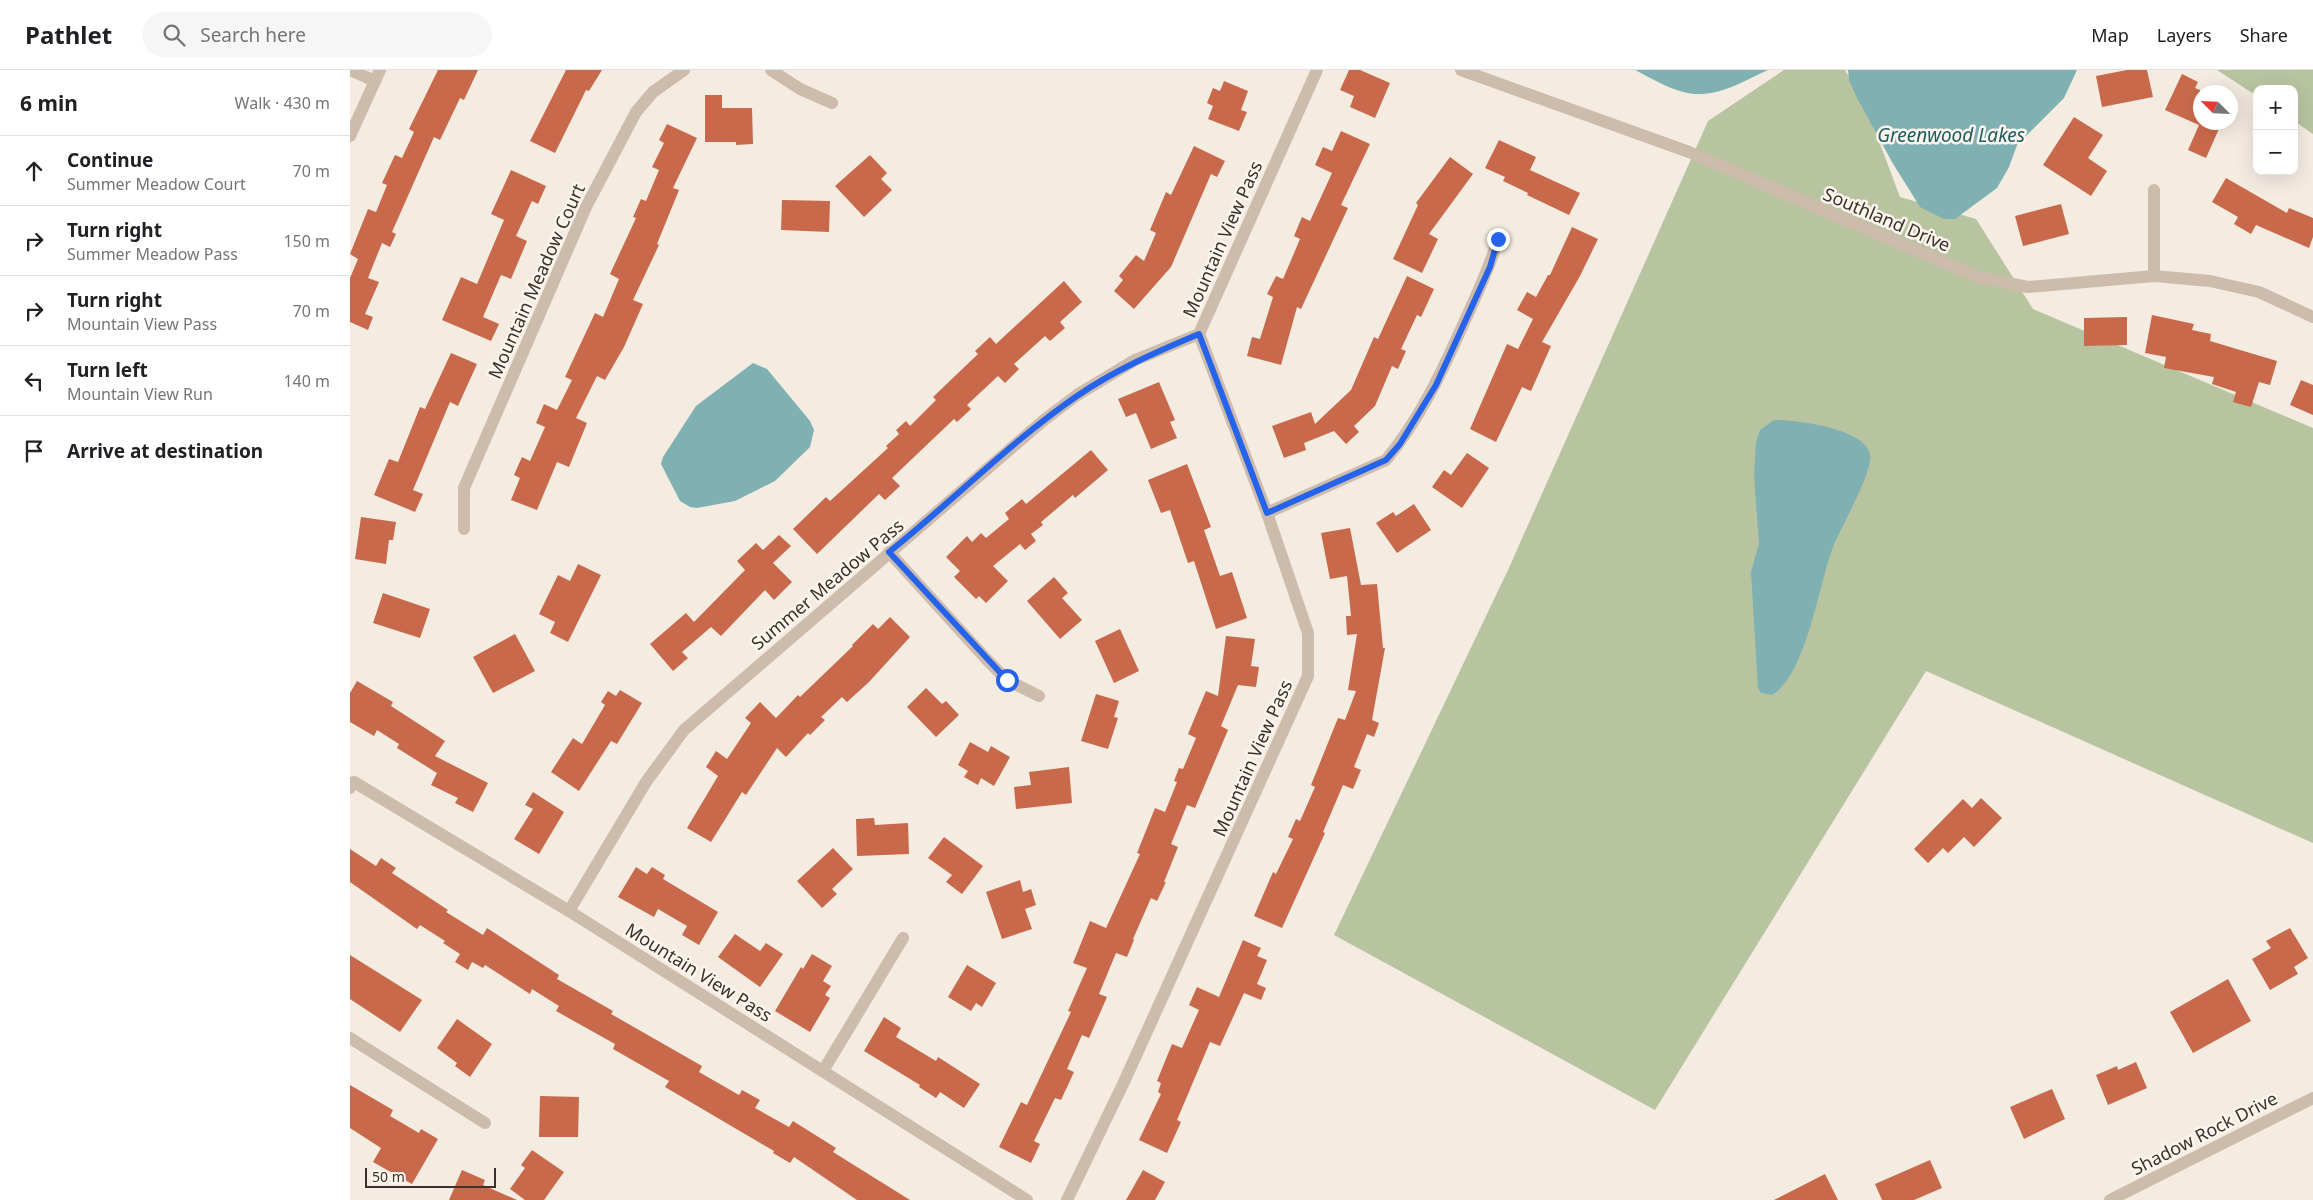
<!DOCTYPE html>
<html lang="en">
<head>
<meta charset="utf-8">
<style>
	:root { --surface:#fff; --page:#f6f6f6; --text:#202124; --muted:#757577; --line:#e0e0e0 }
	body { margin:0; font-family:"Noto Sans",sans-serif; background:var(--page); color:var(--text) }
	.controls { position:absolute; right:15px; top:15px; display:grid; overflow:hidden; border-radius:10px; box-shadow:0 5px 20px #0002 }
	.controls button { width:45px; height:45px; display:grid; place-items:center; padding:0; border:0; border-bottom:1px solid var(--line); background:var(--surface); color:var(--text); font:25px sans-serif }
	.compass { position:absolute; left:1843px; top:15px; width:45px; height:45px; border-radius:50%; background:var(--surface); box-shadow:0 5px 20px #0002; rotate:294deg }
	.scale { position:absolute; left:15px; bottom:12px; width:131px; box-sizing:border-box; padding-left:5px; border:2px solid #3b302b; border-top:0; font-size:14px; line-height:18px; white-space:nowrap; color:#3b302b; -webkit-text-stroke:4px #fbf5ee; paint-order:stroke }
	.stop { position:absolute; width:15px; height:15px; margin:-11px; border:4px solid #2563eb; border-radius:50%; background:#fff }
	.stop.end { background:#2563eb; border-color:#fff; box-shadow:0 1px 5px #0008 }
	.list { margin:0; padding:0; list-style:none }
	h2 { display:flex; justify-content:space-between; align-items:center; height:65px; margin:0; padding:0 20px; font-size:21px }
	h2 small { font-size:16px; font-weight:400; color:var(--muted) }
	.list li { display:grid; grid-template-columns:32px 1fr auto; gap:15px; align-items:center; box-sizing:border-box; height:70px; padding:0 20px; border-top:1px solid var(--line) }
	.list b { display:block; font-size:19px; white-space:nowrap }
	.list p { margin:0; font-size:16px; white-space:nowrap; color:var(--muted) }
	.list em { font-size:16px; font-style:normal; color:var(--muted) }
	.icon { flex:none; width:28px; height:28px; fill:none; stroke:currentColor; stroke-width:2; stroke-linecap:round; stroke-linejoin:round }
	.map { position:relative; flex:none; width:1963px; height:1130px; overflow:hidden }
	header { display:flex; align-items:center; gap:30px; box-sizing:border-box; height:70px; padding:0 25px; background:var(--surface); border-bottom:1px solid var(--line) }
	header strong { font-size:24px }
	nav { display:flex; gap:28px; margin-inline-start:auto; font-size:18px }
	.search { width:350px; height:45px; background:var(--page); display:flex; align-items:center; gap:12px; box-sizing:border-box; padding:0 18px; border-radius:28px; color:var(--muted); font-size:19px }
	main { display:flex }
	aside { flex:1; background:var(--surface) }
	.map>svg:first-child { display:block }
	.green { fill:#b8c4a0 }
	.water { fill:#7fb0b2 }
	.building { fill:#c8694b }
	.lines { fill:none; stroke-linecap:round; stroke-linejoin:round }
	.minor { stroke:#cdbbac; stroke-width:12 }
	.route { stroke:#2563eb; stroke-width:6 }
	.labels { text-anchor:middle; dominant-baseline:central; stroke-width:5; stroke-linejoin:round; paint-order:stroke }
	.street-label { font-size:18px; fill:#3b302b; stroke:#fbf5ee }
	.water-label { font-size:19px; font-style:italic; fill:#1f5a5e; stroke:#fbf5ee }
</style>
</head>
<body>
<header>
<strong>Pathlet</strong>
<div class="search"><svg class="icon" aria-label="search" viewBox="0 0 24 24"><circle cx="10" cy="10" r="6"/><path d="M15 15l6 6"/></svg>Search here</div>
<nav><a>Map</a><a>Layers</a><a>Share</a></nav>
</header>
<main>
<aside>
<h2>6 min<small>Walk · 430 m</small></h2>
<ul class="list">
<li><svg class="icon" aria-label="ahead" viewBox="0 0 24 24"><path d="M12 20V5M6 11l6-6 6 6"/></svg><div><b>Continue</b><p>Summer Meadow Court</p></div><em>70 m</em></li>
<li><svg class="icon" aria-label="right" viewBox="0 0 24 24"><path d="M7 20v-9h11M14 6l5 5-5 5"/></svg><div><b>Turn right</b><p>Summer Meadow Pass</p></div><em>150 m</em></li>
<li><svg class="icon" aria-label="right" viewBox="0 0 24 24"><path d="M7 20v-9h11M14 6l5 5-5 5"/></svg><div><b>Turn right</b><p>Mountain View Pass</p></div><em>70 m</em></li>
<li><svg class="icon" aria-label="left" viewBox="0 0 24 24"><path d="M17 20v-9H6M10 6l-5 5 5 5"/></svg><div><b>Turn left</b><p>Mountain View Run</p></div><em>140 m</em></li>
<li><svg class="icon" aria-label="arrive" viewBox="0 0 24 24"><path d="M6 21V4h12l-3 4 3 4H6"/></svg><div><b>Arrive at destination</b></div></li>
</ul>
</aside>
<div class="map">
<svg width="1963" height="1130" viewBox="0 0 1963 1130">
	<rect width="100%" height="100%" fill="#f4ebe1"/>
	<g class="green">
		<path d="M1434,0H1495L1515,34L1550,127L1626,149L1683,239L1963,358V773L1576,601L1305,1040L984,865L1158,500L1358,51Z"/>
		<path d="M1867,0H1963V64L1944,51V19H1907V26Z"/>
	</g>
	<g class="water">
		<path d="M1285,0H1418C1398,9 1373,24 1351,24C1329,25 1304,10 1285,0Z"/>
		<path d="M1498,0H1727L1714,28L1667,75L1659,97L1647,118L1605,149H1594L1570,137L1542,92L1507,28L1499,10Z"/>
		<path d="M403,293L417,299L460,351L464,360L460,377L425,411L385,431L347,438L340,437L330,431L311,394L313,387L346,336Z"/>
		<path d="M1424,350C1445,350 1516,358 1520,385C1523,403 1489,460 1482,480C1468,518 1456,605 1422,625L1411,623L1408,618L1401,502L1409,474L1404,405L1406,372L1410,360Z"/>
	</g>
	<g class="building">
		<path d="M88,0H128L114,30L110,28L90,70L84,67L42,162L46,164L40,177L32,173L18,208L29,212L15,244L23,247L18,260L0,252V208L8,189L0,184L18,139L26,142L37,115L32,113L45,85L52,88L64,62L59,59Z"/>
		<path d="M216,0H252L239,21L236,20L205,83L180,71Z"/>
		<path d="M999,0H1010L1040,13L1025,48L1000,37L1004,26L990,20Z"/>
		<path d="M1777,0H1797L1803,27L1752,37L1746,6Z"/>
		<path d="M1832,4L1848,12L1845,18L1850,20V52H1872L1856,88L1838,80L1849,55L1815,40Z"/>
		<path d="M874,11L898,21L891,40L897,42L889,61L858,49L863,36L857,33L863,18L870,21Z"/>
		<path d="M355,25H372V38H402L403,74L386,75V72H355Z"/>
		<path d="M1724,47L1753,65L1738,88L1757,101L1741,126L1693,95Z"/>
		<path d="M317,54L347,68L323,118L329,120L307,174L309,175L283,230L293,234L274,277L255,310L247,306L226,348L237,353L219,397L207,392L187,440L161,430L170,408L164,405L172,387L180,391L195,357L186,353L194,334L207,340L222,310L215,307L245,243L253,247L269,209L260,204L286,148L283,147L291,129L296,131L309,100L302,97L314,73L309,70Z"/>
		<path d="M991,61L1020,74L991,135L998,138L951,239L947,237L931,295L897,286L902,267L910,269L923,227L917,224L926,206L933,209L950,169L944,166L952,147L960,151L982,103L965,95L973,77L982,81Z"/>
		<path d="M1149,70L1186,87L1180,100L1230,123L1219,145L1177,125L1178,123L1153,111L1155,107L1135,98Z"/>
		<path d="M844,76L875,91L867,107L861,104L821,197L784,239L764,221L773,210L769,206L786,185L794,191L806,163L800,160L816,122L821,125Z"/>
		<path d="M520,85L537,103L531,109L542,120L514,147L485,116Z"/>
		<path d="M1100,87L1123,104L1079,164L1088,169L1072,203L1043,189L1068,135L1066,133Z"/>
		<path d="M161,100L196,116L188,134L182,131L166,166L177,171L161,209L151,205L133,247L149,254L141,271L92,250L111,207L127,214L154,150L141,144Z"/>
		<path d="M1876,108L1937,143L1939,138L1963,148V167L1959,178L1906,155L1901,164L1884,154L1888,147L1862,132Z"/>
		<path d="M432,130L480,131L479,162L431,160Z"/>
		<path d="M1711,134L1719,164L1673,176L1665,146Z"/>
		<path d="M1222,157L1248,169L1230,206L1192,272L1201,276L1181,321L1172,317L1146,372L1120,359L1157,274L1168,279L1183,249L1167,240L1177,222L1186,227L1198,205H1200Z"/>
		<path d="M1057,206L1084,219L1071,247L1067,245L1051,279L1056,281L1048,299L1042,296L1025,336L1004,356L1009,362L996,374L984,361L954,373L956,380L934,388L922,356L961,342L965,354L1001,320L1024,267L1028,269Z"/>
		<path d="M714,211L732,232L710,252L715,258L700,271L695,266L664,294L669,299L655,313L648,306L617,335L621,339L607,352L604,349L542,408L550,416L535,430L529,424L467,484L443,459L476,427L480,431L538,378L536,376L549,364L546,360L556,351L560,356L586,330L583,327L628,284L625,281L640,267L646,274Z"/>
		<path d="M1802,245L1844,254L1842,260L1861,264L1860,271L1927,291L1920,315L1909,312L1901,337L1883,332L1886,322L1862,314L1864,307L1814,298L1816,287L1795,283Z"/>
		<path d="M1777,247V275L1734,276V248Z"/>
		<path d="M101,283L127,294L108,336L100,332L63,420L73,424L65,442L24,425L39,389L48,392L70,337L75,339Z"/>
		<path d="M1951,310L1963,315V345L1940,335Z"/>
		<path d="M809,312L825,350L820,352L827,368L801,379L786,343L776,347L768,329Z"/>
		<path d="M741,380L758,400L725,428L723,425L691,452L693,455L681,464L686,471L675,480L670,474L643,496L658,511L636,533L629,526L626,529L604,507L610,501L596,487L617,466L622,472L631,463L636,468L659,449L655,443L672,429L676,434Z"/>
		<path d="M1117,383L1139,398L1112,438L1082,417L1094,400L1101,405Z"/>
		<path d="M837,394L861,457L854,460L870,506L882,502L897,548L866,559L844,491L838,493L820,440L811,443L798,410Z"/>
		<path d="M1064,434L1081,460L1047,483L1026,453L1043,442L1046,446Z"/>
		<path d="M11,447L46,452L43,470H39L36,494L5,489Z"/>
		<path d="M1000,458L1011,515L1027,514L1033,578H1035L1022,650L1029,653L1024,667L1017,664L1004,697L1011,700L1003,719L993,715L973,762L975,763L932,858L904,846L923,802L926,804L943,769L938,767L946,749L950,751L965,717L961,715L988,648L995,650L1006,621L998,620L1007,564L997,565L996,546H1001L997,506L980,509L971,463Z"/>
		<path d="M429,465L441,476L423,493L442,512L424,530L415,520L371,566L361,557L332,582L338,588L323,601L300,574L336,543L344,552L395,500L387,491L406,473L413,480Z"/>
		<path d="M228,494L251,505L218,572L200,563L205,552L189,544L208,505L220,511Z"/>
		<path d="M704,507L718,523L712,528L732,550L710,569L677,531Z"/>
		<path d="M33,523L80,539L70,568L23,553Z"/>
		<path d="M540,547L560,567L519,612L497,632L492,627L471,647L475,650L460,665L458,663L436,687L427,678L396,725L392,722L361,772L337,758L368,706L356,697L366,681L377,689L401,653L395,648L410,632L426,648L448,625L450,627L503,576L502,575L523,554L528,559Z"/>
		<path d="M770,559L789,601L764,613L745,571Z"/>
		<path d="M165,564L185,601L143,623L123,587Z"/>
		<path d="M876,566L905,569L901,596L909,597L906,617L888,615L871,656L878,660L845,738L837,735L821,774L828,777L814,812H816L807,831L801,828L783,869L784,870L777,887L766,883L749,924L757,927L739,968L732,965L717,999L724,1002L711,1030L705,1028L684,1071L690,1074L681,1093L649,1077L671,1032L677,1035L721,942L718,941L737,898L723,893L740,851L756,858L790,784L787,783L805,738L815,742L827,712L824,711L829,698L833,699L846,668L838,664L856,621L868,626Z"/>
		<path d="M7,611L43,632L41,636L95,671L85,686L138,713L123,742L105,733L108,728L81,715L87,703L47,678L49,674L27,660L24,666L0,652V623Z"/>
		<path d="M576,618L592,634L596,631L609,645L586,667L557,637Z"/>
		<path d="M270,620L292,633L267,674L261,671L229,721L201,702L223,668L232,674L255,635L251,632L258,621L266,626Z"/>
		<path d="M746,624L769,631L764,647L768,648L758,679L731,671Z"/>
		<path d="M620,672L638,682L641,676L660,687L644,716L631,708L628,715L614,707L618,701L608,695Z"/>
		<path d="M719,697L722,733L666,739L664,717L681,715L679,702Z"/>
		<path d="M183,722L214,742L189,784L164,769L183,739L175,735Z"/>
		<path d="M1631,728L1652,748L1624,777L1614,767L1598,783L1593,778L1578,793L1564,779L1613,729L1622,738Z"/>
		<path d="M524,748L525,755L558,753L559,784L507,786L506,749Z"/>
		<path d="M594,767L633,796L612,824L596,812L602,805L578,788Z"/>
		<path d="M483,778L503,799L482,819L487,824L472,838L447,811Z"/>
		<path d="M0,779L26,796L31,788L46,798L42,803L98,840L96,842L133,865L137,858L209,905L207,909L263,941L261,944L352,996L349,1002L389,1025L392,1020L410,1030L405,1038L439,1057L443,1051L486,1078L483,1082L560,1130H507L444,1087L440,1093L423,1083L424,1081L315,1017L319,1011L263,979L265,974L206,941L209,936L182,919L180,924L135,895L133,898L122,892L118,900L105,892L110,884L93,873L95,871L70,855L67,859L0,812Z"/>
		<path d="M286,797L297,804L302,797L315,805L313,809L368,842L349,875L332,865L337,856L308,839L304,847L268,827Z"/>
		<path d="M670,810L673,822L681,819L686,835L675,839L682,859L652,869L636,822Z"/>
		<path d="M1940,858L1958,888L1944,897L1948,904L1920,920L1902,889L1921,878L1916,871Z"/>
		<path d="M385,864L410,881L416,873L433,884L410,917L368,887Z"/>
		<path d="M893,870L911,878L907,886L917,890L907,914L916,918L911,930L894,923L870,976L860,972L827,1050L831,1052L817,1083L789,1070L811,1024L808,1022L811,1013L807,1011L822,974L832,978L849,940L839,935L847,917L869,927Z"/>
		<path d="M462,884L482,896L473,911L481,916L475,925L480,928L460,962L425,941L451,897L453,899Z"/>
		<path d="M0,885L72,930L50,962L0,929Z"/>
		<path d="M617,895L646,913L632,937L626,933L621,941L598,927Z"/>
		<path d="M1878,909L1901,951L1843,983L1820,942Z"/>
		<path d="M534,947L551,958L546,967L586,991L588,987L630,1014L614,1038L590,1022L586,1028L569,1017L570,1015L514,981Z"/>
		<path d="M107,949L142,974L120,1007L105,996L107,993L87,978Z"/>
		<path d="M1786,992L1797,1018L1758,1035L1746,1005L1767,996L1768,1000Z"/>
		<path d="M0,1015L43,1040L40,1046L69,1063L71,1059L88,1069L62,1114L23,1092L31,1078L0,1058Z"/>
		<path d="M1702,1019L1715,1049L1674,1069L1660,1037Z"/>
		<path d="M190,1026L229,1027L228,1067H189Z"/>
		<path d="M182,1080L214,1102L194,1130H175L160,1119L175,1098L171,1095Z"/>
		<path d="M1580,1090L1592,1118L1564,1130H1532L1525,1114Z"/>
		<path d="M112,1100L135,1110L133,1115L167,1130H99Z"/>
		<path d="M793,1100L815,1112L805,1130H776Z"/>
		<path d="M1475,1104L1488,1130H1424Z"/>
	</g>
	<g class="lines">
		<g class="minor">
			<path d="M0,0L25,11"/>
			<path d="M421,0L450,19L482,33"/>
			<path d="M1111,0L1339,82L1628,207L1678,217L1804,206L1860,211L1909,222L1963,247"/>
			<path d="M0,66L30,0"/>
			<path d="M1804,120V206"/>
			<path d="M917,443L1036,390C1069,350 1091,304 1112,257C1125,228 1139,200 1148,169"/>
			<path d="M114,459V418L236,137L286,42L303,22L334,0"/>
			<path d="M539,482L638,591L657,610L689,626"/>
			<path d="M0,718L4,712L219,841L677,1130"/>
			<path d="M219,841L296,712L334,660L694,350L727,325L785,290L849,264"/>
			<path d="M0,968L135,1053"/>
			<path d="M473,1001L553,868"/>
			<path d="M717,1130L774,1012L958,606V563L917,443L849,264L967,0"/>
			<path d="M1760,1130L1963,1028"/>
		</g>
	</g>
	<g class="lines">
		<path class="route" d="M657,610L539,482C602,432 660,372 727,326C765,300 806,282 849,264L917,443L1036,390L1050,374L1086,315L1140,197L1148,169"/>
	</g>
	<g class="labels">
		<g class="street-label">
			<text transform="translate(1537 149) rotate(23)">Southland Drive</text>
			<text transform="translate(872 169) rotate(-66)">Mountain View Pass</text>
			<text transform="translate(186 211) rotate(-66)">Mountain Meadow Court</text>
			<text transform="translate(477 514) rotate(-40)">Summer Meadow Pass</text>
			<text transform="translate(902 688) rotate(-66)">Mountain View Pass</text>
			<text transform="translate(349 902) rotate(32)">Mountain View Pass</text>
			<text transform="translate(1854 1063) rotate(-27)">Shadow Rock Drive</text>
		</g>
		<g class="water-label">
			<text x="1601" y="65">Greenwood Lakes</text>
		</g>
	</g>
</svg>
<div class="controls">
<button>+</button>
<button>−</button>
</div>
<svg class="compass" viewBox="-18 -18 36 36"><path d="M0-13l5 13h-10z" fill="#e53935"/><path d="M0 13l5-13h-10z" fill="#757577"/></svg>
<div class="scale">50 m</div>
<div class="stop" style="left:657px;top:610px"></div>
<div class="stop end" style="left:1148px;top:169px"></div>
</div>
</main>
</body>
</html>
